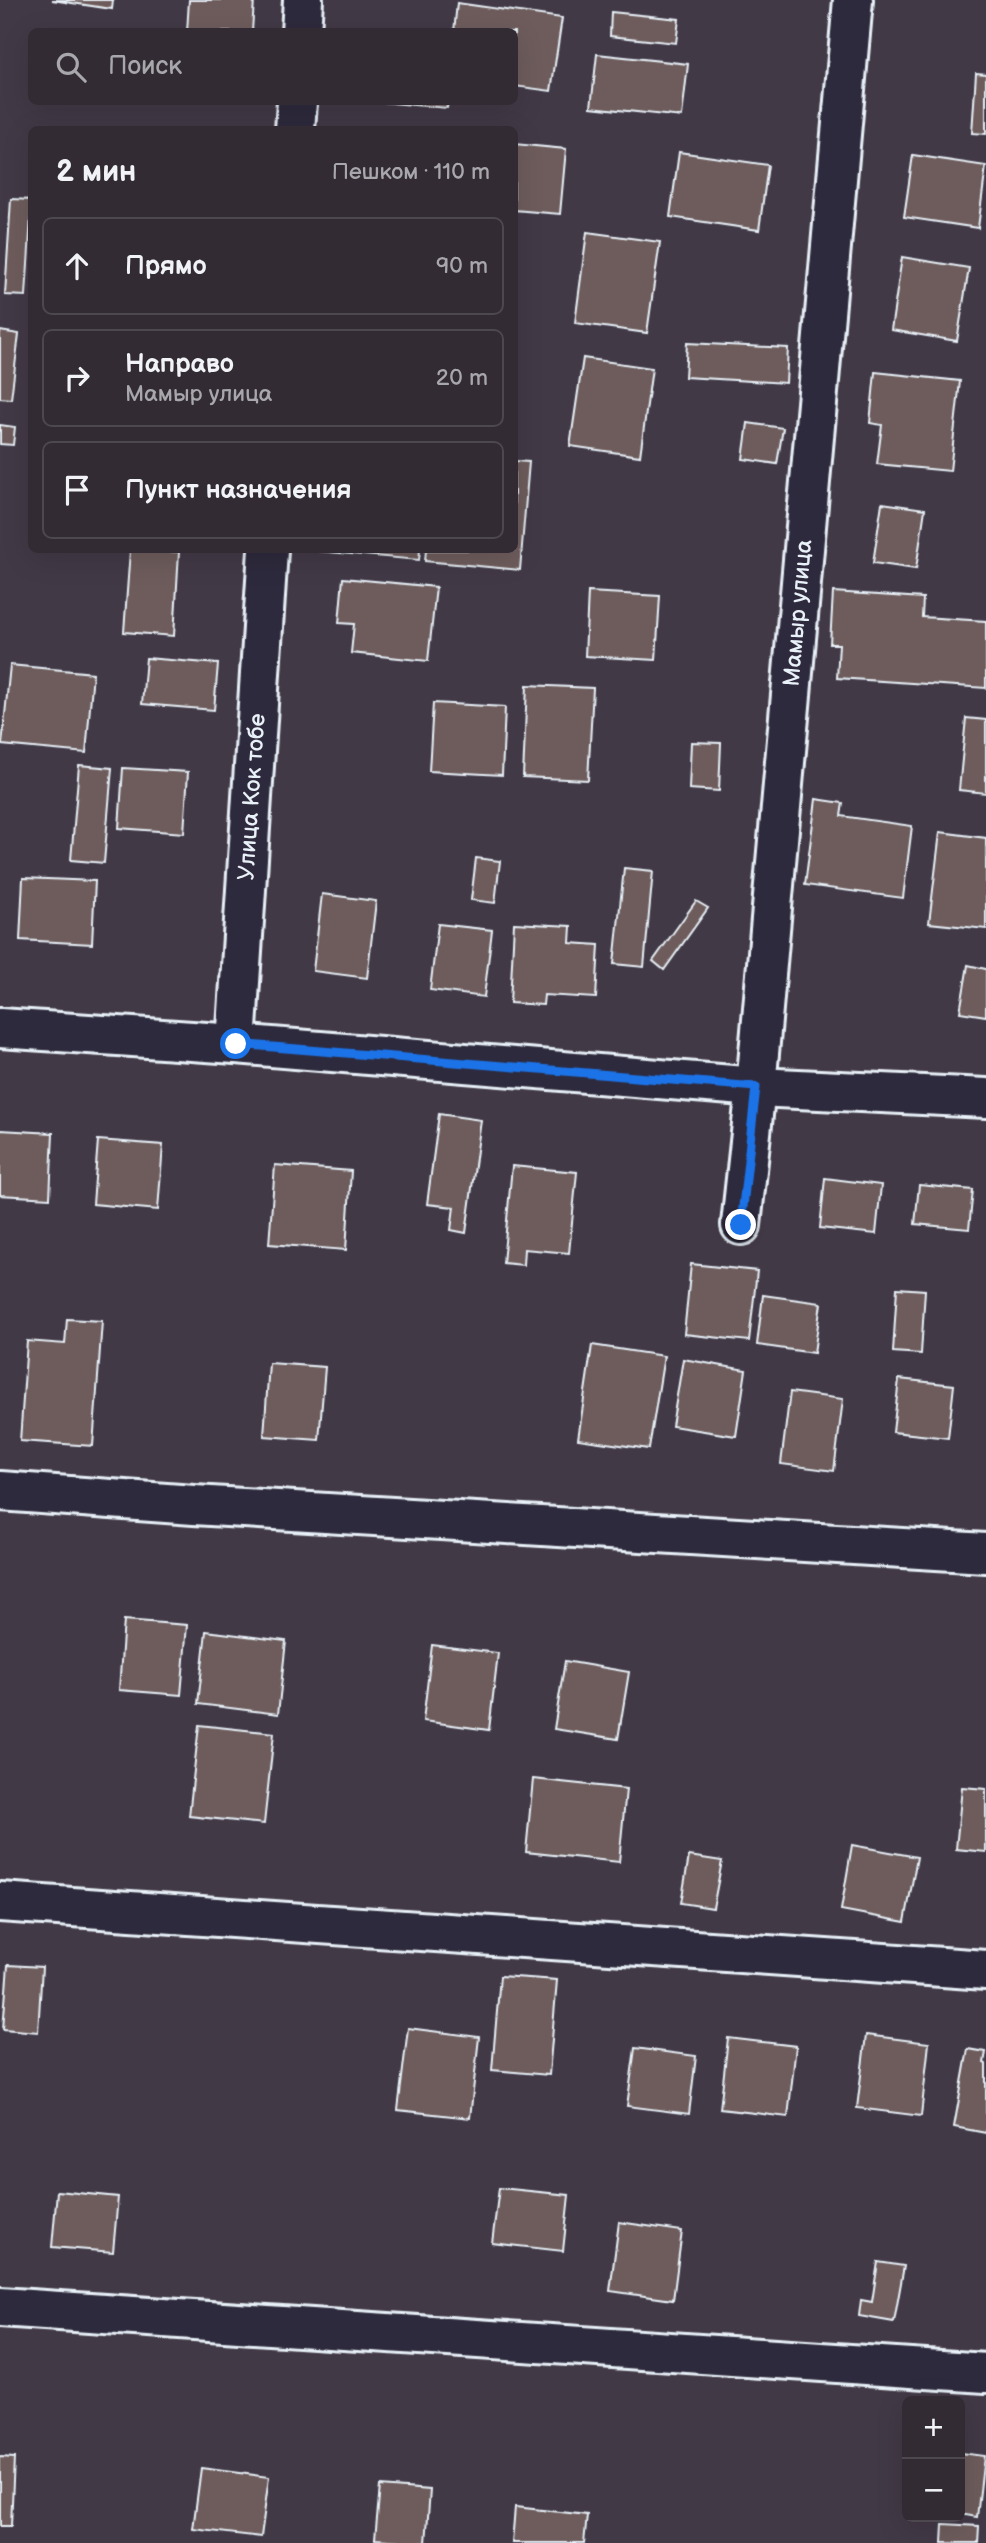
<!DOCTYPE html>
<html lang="ru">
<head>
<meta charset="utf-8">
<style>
	:root { --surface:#322b34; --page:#3a333c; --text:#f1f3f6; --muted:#a8a7ac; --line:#4d474f }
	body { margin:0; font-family:"Balsamiq Sans",sans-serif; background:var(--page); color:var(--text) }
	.controls { position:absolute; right:21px; bottom:21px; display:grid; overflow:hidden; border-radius:10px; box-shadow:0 7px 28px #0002 }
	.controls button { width:63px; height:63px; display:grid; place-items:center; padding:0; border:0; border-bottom:2px solid var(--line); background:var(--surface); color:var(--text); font:35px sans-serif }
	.stop { position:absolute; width:21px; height:21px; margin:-16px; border:5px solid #1a73e8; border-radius:50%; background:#fff }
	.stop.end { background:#1a73e8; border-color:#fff; box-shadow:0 2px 7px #0008 }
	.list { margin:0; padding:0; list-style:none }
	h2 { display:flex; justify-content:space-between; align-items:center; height:91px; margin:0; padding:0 28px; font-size:30px }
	h2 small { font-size:23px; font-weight:400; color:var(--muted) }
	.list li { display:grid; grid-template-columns:46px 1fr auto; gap:21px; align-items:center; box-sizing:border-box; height:98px; margin:0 14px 14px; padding:0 14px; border:2px solid var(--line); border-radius:10px }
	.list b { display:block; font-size:26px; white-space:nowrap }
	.list p { margin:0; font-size:23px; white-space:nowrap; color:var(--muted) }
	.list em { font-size:23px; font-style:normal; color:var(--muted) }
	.icon { flex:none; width:38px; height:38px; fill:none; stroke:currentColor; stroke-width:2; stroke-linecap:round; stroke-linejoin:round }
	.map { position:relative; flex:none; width:986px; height:2543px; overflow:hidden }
	.search { position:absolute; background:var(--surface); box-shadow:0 7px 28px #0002; left:28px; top:28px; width:490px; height:77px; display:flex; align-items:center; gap:18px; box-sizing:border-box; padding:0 24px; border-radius:10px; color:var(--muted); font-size:26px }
	.panel { position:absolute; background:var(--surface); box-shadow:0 7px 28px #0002; left:28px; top:126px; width:490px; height:427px; border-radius:10px }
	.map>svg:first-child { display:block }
	.building { fill:#6e5c5b; stroke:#e8f1f8; stroke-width:2 }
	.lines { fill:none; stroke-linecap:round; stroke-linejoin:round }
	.minor-casing { stroke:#e8f1f8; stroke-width:44 }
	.minor { stroke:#2f2a3d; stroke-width:38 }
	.route { stroke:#1a73e8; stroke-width:9 }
	.labels { text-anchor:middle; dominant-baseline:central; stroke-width:5; stroke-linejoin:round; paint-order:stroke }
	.street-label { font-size:23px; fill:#e8f1f8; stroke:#2f2a3d }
</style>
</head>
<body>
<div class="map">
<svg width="986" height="2543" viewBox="0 0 986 2543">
	<rect width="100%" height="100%" fill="#423946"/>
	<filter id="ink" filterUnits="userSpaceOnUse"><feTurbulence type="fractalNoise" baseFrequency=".0143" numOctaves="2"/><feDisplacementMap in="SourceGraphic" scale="14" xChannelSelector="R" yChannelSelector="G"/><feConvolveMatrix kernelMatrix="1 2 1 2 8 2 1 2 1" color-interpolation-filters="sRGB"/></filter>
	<g filter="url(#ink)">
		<g class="building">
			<path d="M52,0H113L112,9Z"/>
			<path d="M189,0H254L252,32H187Z"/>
			<path d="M457,3L562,18L551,91L514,86V32H454Z"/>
			<path d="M611,12L679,19L676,43L610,36Z"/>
			<path d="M597,54L688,64L682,117L591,107Z"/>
			<path d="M976,73L986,74V134L972,133Z"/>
			<path d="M380,102H448L447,108Z"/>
			<path d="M514,144L566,149L560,214L514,210Z"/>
			<path d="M679,152L768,165L759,230L670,217Z"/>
			<path d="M913,155L986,166L978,228L904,217Z"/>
			<path d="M11,199L32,200L26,296L5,295Z"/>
			<path d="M587,232L660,242L647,333L575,323Z"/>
			<path d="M902,257L969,268L957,341L891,330Z"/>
			<path d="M0,331L19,334L11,399L0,398Z"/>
			<path d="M687,343L788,348L786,383L685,377Z"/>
			<path d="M583,358L652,368L640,456L570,446Z"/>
			<path d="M875,372L960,381L950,471L877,464L882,425L870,423Z"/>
			<path d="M748,423L783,428L777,464L743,459Z"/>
			<path d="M0,425L15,427L13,445L0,444Z"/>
			<path d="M514,461L529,462L520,570L425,561L426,550H514Z"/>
			<path d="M882,503L925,509L916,569L873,563Z"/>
			<path d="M130,550L179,552L174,636L124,632Z"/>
			<path d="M317,550H420L419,560L316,551Z"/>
			<path d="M343,578L436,587L428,661L351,653L354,624L339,623Z"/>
			<path d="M588,592L660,596L656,660L585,656Z"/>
			<path d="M833,592L923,598L922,617L986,621V688L837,678L839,644H830Z"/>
			<path d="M146,658L218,664L214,710L142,704Z"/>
			<path d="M10,665L93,673L86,753L2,745Z"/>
			<path d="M527,685L593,688L588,780L523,777Z"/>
			<path d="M433,703L505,707L502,775L429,771Z"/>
			<path d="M966,718L986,720V793L959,790Z"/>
			<path d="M691,742L721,743L719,791L689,789Z"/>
			<path d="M79,765L112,768L104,863L71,860Z"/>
			<path d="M123,768L188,772L184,833L119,828Z"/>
			<path d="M816,799L843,803L841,816L912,826L903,898L805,885Z"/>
			<path d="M940,832L986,838V929L929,923Z"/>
			<path d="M476,858L500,861L495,903L471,900Z"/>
			<path d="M624,868L653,871L644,967L614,964Z"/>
			<path d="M23,878L95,881L92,944L20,940Z"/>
			<path d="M322,894L376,901L367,978L313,971Z"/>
			<path d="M696,901L708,908L664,970L653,961Z"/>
			<path d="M514,923L571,926L570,943L599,945L596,998L544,995L543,1005L510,1003Z"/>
			<path d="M438,924L492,930L484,997L430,990Z"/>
			<path d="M968,965L986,969V1016L960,1012Z"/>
			<path d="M439,1114L481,1120L466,1233L451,1230L454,1207L427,1204Z"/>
			<path d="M0,1130L53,1133L50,1198L0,1195Z"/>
			<path d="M98,1140L163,1145L158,1210L93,1204Z"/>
			<path d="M275,1165L351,1171L346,1250L269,1244Z"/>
			<path d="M512,1166L577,1172L569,1253L524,1249L523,1265L503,1263Z"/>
			<path d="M825,1178L881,1185L876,1234L820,1228Z"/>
			<path d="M919,1185L973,1190L969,1229L915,1224Z"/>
			<path d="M691,1264L757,1271L749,1341L684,1334Z"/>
			<path d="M897,1288L925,1290L921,1354L893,1352Z"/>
			<path d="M763,1295L821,1303L814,1353L757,1345Z"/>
			<path d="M67,1319L102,1321L93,1446L20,1441L27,1341L65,1344Z"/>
			<path d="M592,1345L664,1356L649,1449L578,1439Z"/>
			<path d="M683,1359L746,1370L736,1436L672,1426Z"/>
			<path d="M269,1363L325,1367L319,1440L264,1436Z"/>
			<path d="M899,1379L954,1385L948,1438L893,1432Z"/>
			<path d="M790,1392L843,1399L834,1471L781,1464Z"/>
			<path d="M124,1620L187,1625L181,1695L119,1690Z"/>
			<path d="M206,1631L286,1641L278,1714L198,1704Z"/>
			<path d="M432,1645L498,1653L489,1730L423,1721Z"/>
			<path d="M565,1661L629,1672L618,1739L554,1729Z"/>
			<path d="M199,1725L274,1733L264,1824L189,1816Z"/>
			<path d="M533,1779L626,1789L619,1862L526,1852Z"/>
			<path d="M962,1787L986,1789V1852L956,1849Z"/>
			<path d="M852,1845L917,1857L905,1922L841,1910Z"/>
			<path d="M689,1856L722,1861L713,1908L681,1903Z"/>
			<path d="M8,1965L42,1967L38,2032L3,2029Z"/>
			<path d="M500,1976L557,1980L549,2075L492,2070Z"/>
			<path d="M408,2028L479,2037L470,2118L398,2110Z"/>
			<path d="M866,2035L929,2043L921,2116L857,2108Z"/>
			<path d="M728,2038L796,2046L788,2117L720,2109Z"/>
			<path d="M635,2048L696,2056L689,2114L627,2106Z"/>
			<path d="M968,2049L986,2052L984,2063L986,2064V2133L954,2127Z"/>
			<path d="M499,2188L569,2195L563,2251L492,2243Z"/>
			<path d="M57,2191L118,2197L113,2252L52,2247Z"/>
			<path d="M619,2222L682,2231L673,2300L610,2291Z"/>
			<path d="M878,2262L904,2266L894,2322L859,2316L861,2300L872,2302Z"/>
			<path d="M960,2453L984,2456L977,2517L960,2514Z"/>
			<path d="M0,2457L14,2458L11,2526H0Z"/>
			<path d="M201,2468L269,2477L261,2537L193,2529Z"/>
			<path d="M380,2486L430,2490L426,2543L375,2539Z"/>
			<path d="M515,2507L587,2515L584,2543H512Z"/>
			<path d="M943,2524L979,2526L978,2543H942Z"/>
		</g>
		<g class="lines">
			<g class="minor-casing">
				<g id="minor">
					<path d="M301,32L303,0"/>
					<path d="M295,130L297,102"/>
					<path d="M0,1028L236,1044L756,1087L986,1098"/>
					<path d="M236,1044L268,550"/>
					<path d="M741,1225L756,1087L853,0"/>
					<path d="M0,1491L194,1505L986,1553"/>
					<path d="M0,1902L986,1970"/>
					<path d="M0,2307L986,2373"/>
				</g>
			</g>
			<use href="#minor" class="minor"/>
		</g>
	</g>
	<g class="lines" filter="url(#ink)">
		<path class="route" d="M236,1044L756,1087L741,1225"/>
	</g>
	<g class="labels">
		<g class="street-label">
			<text transform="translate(798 613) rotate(-85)">Мамыр улица</text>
			<text transform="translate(252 797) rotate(-86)">Улица Кок тобе</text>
		</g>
	</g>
</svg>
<div class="controls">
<button>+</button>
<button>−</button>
</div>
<div class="stop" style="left:236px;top:1044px"></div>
<div class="stop end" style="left:741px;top:1225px"></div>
<div class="search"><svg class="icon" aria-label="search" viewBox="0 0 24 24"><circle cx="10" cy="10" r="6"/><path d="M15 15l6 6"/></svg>Поиск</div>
<section class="panel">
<h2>2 мин<small>Пешком · 110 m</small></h2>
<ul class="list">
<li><svg class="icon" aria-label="ahead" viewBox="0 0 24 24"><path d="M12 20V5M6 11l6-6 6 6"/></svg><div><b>Прямо</b></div><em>90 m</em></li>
<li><svg class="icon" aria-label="right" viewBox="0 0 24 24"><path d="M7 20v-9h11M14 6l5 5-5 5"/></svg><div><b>Направо</b><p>Мамыр улица</p></div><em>20 m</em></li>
<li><svg class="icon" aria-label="arrive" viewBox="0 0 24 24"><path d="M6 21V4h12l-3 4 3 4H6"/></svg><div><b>Пункт назначения</b></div></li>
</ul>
</section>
</div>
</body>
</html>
